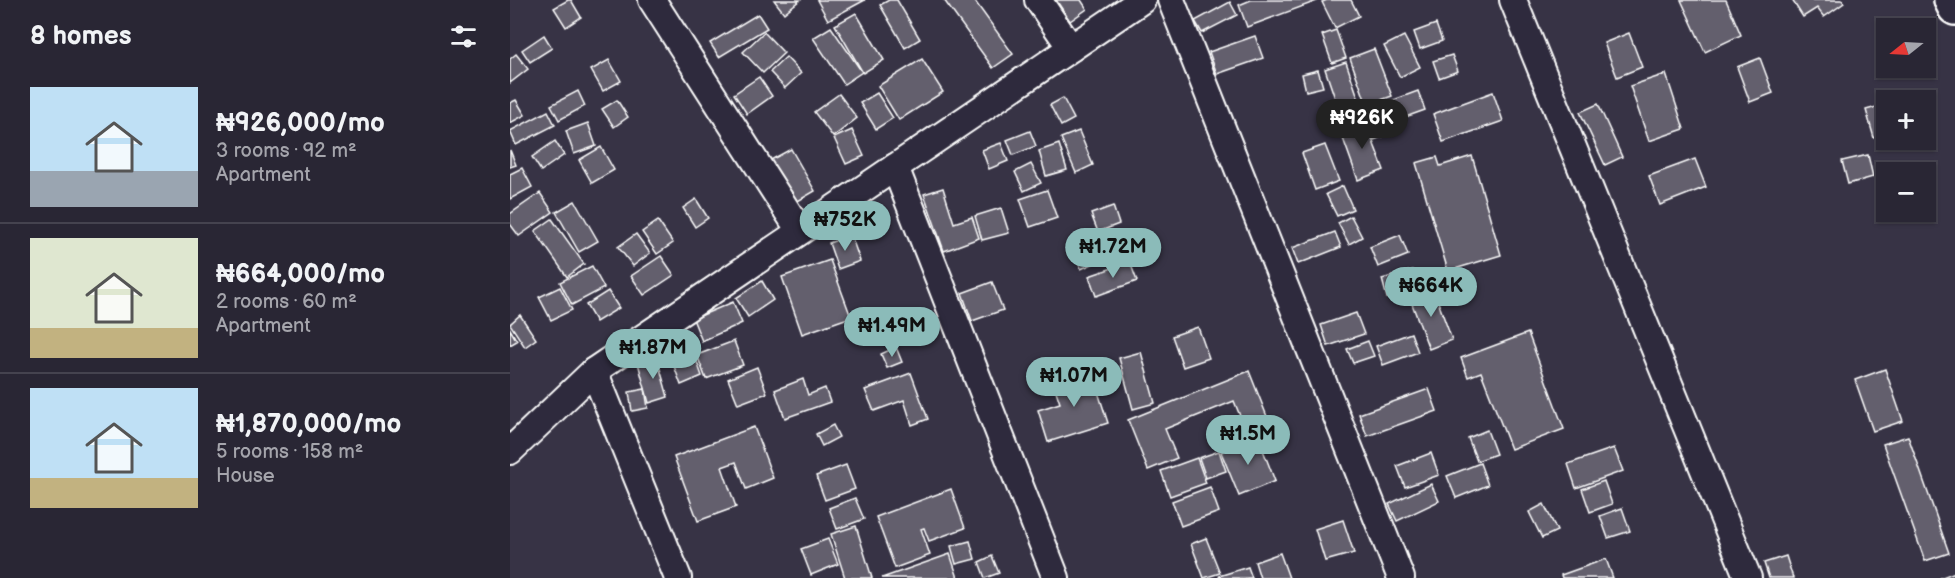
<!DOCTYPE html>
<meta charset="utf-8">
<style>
:root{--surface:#292634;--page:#353240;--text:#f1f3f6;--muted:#a5a5ac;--line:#45434f;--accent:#8bbbb9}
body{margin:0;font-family:"Balsamiq Sans",sans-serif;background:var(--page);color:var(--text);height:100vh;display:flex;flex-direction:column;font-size:22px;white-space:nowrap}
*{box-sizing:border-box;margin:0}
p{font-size:20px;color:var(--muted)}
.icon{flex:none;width:33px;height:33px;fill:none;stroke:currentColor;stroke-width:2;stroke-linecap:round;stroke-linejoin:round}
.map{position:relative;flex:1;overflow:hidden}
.sheet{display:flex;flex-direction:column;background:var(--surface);width:510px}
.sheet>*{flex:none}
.needle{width:39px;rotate:252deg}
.buttons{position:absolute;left:1366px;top:18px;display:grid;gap:12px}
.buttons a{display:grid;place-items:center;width:60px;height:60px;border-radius:0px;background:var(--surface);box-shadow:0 2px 4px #0004,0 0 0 2px var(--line);font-size:30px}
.price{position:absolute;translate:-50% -51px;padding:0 14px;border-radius:21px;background:var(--accent);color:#111;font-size:20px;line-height:39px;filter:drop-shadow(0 2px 3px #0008)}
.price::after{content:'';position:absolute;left:50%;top:36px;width:18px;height:14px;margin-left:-9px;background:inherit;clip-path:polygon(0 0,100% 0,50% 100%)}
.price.current{background:#222;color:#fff}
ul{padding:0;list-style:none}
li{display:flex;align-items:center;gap:18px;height:150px;padding:0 30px}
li+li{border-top:2px solid var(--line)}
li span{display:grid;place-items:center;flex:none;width:168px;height:120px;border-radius:0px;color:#555}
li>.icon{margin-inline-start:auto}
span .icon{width:72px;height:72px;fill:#fffc;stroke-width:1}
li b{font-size:26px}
h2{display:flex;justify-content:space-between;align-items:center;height:72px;padding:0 30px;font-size:26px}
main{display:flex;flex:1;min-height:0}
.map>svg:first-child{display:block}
</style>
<main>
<section class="sheet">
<h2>8 homes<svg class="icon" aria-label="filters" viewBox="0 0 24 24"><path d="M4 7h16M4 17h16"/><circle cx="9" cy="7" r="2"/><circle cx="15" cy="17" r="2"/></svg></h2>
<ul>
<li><span style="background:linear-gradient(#bfe0f5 70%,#9aa5b1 0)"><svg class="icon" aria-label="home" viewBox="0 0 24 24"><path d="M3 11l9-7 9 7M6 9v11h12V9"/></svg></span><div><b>₦926,000/mo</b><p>3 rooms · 92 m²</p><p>Apartment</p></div></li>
<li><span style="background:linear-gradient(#dfe7d0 75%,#c2b280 0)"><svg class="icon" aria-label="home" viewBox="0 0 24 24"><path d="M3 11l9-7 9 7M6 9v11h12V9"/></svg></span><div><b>₦664,000/mo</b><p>2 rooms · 60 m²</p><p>Apartment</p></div></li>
<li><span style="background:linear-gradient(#bfe0f5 75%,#c2b280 0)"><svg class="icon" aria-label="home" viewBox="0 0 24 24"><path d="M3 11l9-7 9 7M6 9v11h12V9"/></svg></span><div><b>₦1,870,000/mo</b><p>5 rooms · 158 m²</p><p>House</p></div></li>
</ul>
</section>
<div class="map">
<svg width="1445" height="578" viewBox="0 0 1445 578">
<rect width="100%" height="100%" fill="#373345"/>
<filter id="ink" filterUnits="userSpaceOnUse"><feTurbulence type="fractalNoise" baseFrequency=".0167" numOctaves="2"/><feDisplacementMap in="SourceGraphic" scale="12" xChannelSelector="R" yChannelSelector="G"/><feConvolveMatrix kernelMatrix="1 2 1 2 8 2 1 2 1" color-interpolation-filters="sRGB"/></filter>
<g filter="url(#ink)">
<g fill="#635f6d" stroke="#fff" stroke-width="1.5">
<polygon points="58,0 61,0 71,17 56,27 44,8"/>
<polygon points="264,0 290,0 274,13"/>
<polygon points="307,0 355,0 318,20"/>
<polygon points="379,0 387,0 410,39 395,48 370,5"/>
<polygon points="434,0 464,0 503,54 483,68"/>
<polygon points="546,0 571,0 577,9 560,21"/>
<polygon points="741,0 807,0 807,1 737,27 729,5"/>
<polygon points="817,0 841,0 849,16 825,28 812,2"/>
<polygon points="1171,0 1216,0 1231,35 1195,52"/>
<polygon points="1282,0 1332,0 1334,3 1314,17 1307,8 1293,17"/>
<polygon points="720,2 727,15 692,33 685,21"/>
<polygon points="346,13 374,60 353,73 325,25"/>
<polygon points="248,14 257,28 209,57 200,43"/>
<polygon points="926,24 932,41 910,49 904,32"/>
<polygon points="321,27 352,72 334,84 303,38"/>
<polygon points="826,30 836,58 822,63 812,35"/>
<polygon points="254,32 274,53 253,73 233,52"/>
<polygon points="1119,33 1132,67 1107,77 1094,43"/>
<polygon points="34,35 42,48 20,62 12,50"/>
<polygon points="745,36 753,58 707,74 699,52"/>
<polygon points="894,36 910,67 890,77 874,46"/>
<polygon points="864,49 882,96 857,105 840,58"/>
<polygon points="6,54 18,69 0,83 0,59"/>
<polygon points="942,55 948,71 929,78 923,61"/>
<polygon points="276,57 291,73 275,88 260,72"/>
<polygon points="1250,58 1263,93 1240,102 1227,67"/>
<polygon points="412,59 433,92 389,120 368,86"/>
<polygon points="99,60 111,81 93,91 81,70"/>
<polygon points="836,62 853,112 832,119 815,69"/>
<polygon points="808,70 813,87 796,91 792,74"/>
<polygon points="1156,74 1174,129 1139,141 1120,86"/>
<polygon points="249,77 262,96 237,114 224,94"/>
<polygon points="68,91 75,106 49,120 41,105"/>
<polygon points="908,91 915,110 887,120 890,130 864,140 854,111"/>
<polygon points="983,92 993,121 933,142 923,114"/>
<polygon points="367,93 383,118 366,129 350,103"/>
<polygon points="329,94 347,118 323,137 304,112"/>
<polygon points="553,98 564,119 551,126 540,105"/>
<polygon points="6,100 15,115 0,123 0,103"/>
<polygon points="107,100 118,117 104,127 92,109"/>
<polygon points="1088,104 1112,157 1095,165 1070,112"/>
<polygon points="1377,104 1377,133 1364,138 1356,110"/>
<polygon points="38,111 45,125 6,145 0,131"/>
<polygon points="855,121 874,170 848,180 830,130"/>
<polygon points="78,123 86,146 64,154 56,131"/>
<polygon points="342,130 354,156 336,164 324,138"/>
<polygon points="520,131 526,146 503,155 497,140"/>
<polygon points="569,131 583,165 566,173 551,138"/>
<polygon points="45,141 54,155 31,171 22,157"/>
<polygon points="491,143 498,161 479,169 472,150"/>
<polygon points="549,144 557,170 536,176 529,151"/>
<polygon points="815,145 829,181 805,190 792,153"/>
<polygon points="91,147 104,170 82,183 69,160"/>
<polygon points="281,149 305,191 281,205 257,162"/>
<polygon points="0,150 6,165 0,167"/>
<polygon points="1358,155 1363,177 1338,184 1332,161"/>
<polygon points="962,156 991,255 938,271 906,163 927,157 930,166"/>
<polygon points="1185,159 1196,187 1150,205 1139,176"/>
<polygon points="521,164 531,183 514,191 505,172"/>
<polygon points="12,168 22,187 0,199 0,174"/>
<polygon points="833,186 843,209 827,216 816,194"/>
<polygon points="433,188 444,223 462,217 469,238 434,251 414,194"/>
<polygon points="537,190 547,218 520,227 510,199"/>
<polygon points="30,193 43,212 9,236 0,224 0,214"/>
<polygon points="186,199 198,218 185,227 173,208"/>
<polygon points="65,201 88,241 69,252 46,212"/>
<polygon points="603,206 609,224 588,232 581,214"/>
<polygon points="491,208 499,233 472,240 465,216"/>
<polygon points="841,216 852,237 839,244 828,223"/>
<polygon points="42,219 74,264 57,277 25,231"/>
<polygon points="148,221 163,243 147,254 132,232"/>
<polygon points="825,232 831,247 788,264 782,248"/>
<polygon points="604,233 612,251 571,269 564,250"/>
<polygon points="126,234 140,253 123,266 108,247"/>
<polygon points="341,235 350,261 328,269 319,243"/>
<polygon points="890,235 898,255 868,267 860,247"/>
<polygon points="151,256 164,275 134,295 121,276"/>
<polygon points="320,260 341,317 292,334 272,277"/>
<polygon points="620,262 627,281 586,296 579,276"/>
<polygon points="82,266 94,288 62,305 50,282"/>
<polygon points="903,270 908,289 877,298 872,279"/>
<polygon points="252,281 263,300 238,317 226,298"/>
<polygon points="482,282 493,310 462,321 452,293"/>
<polygon points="50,287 62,310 41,320 29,297"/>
<polygon points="923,288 942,340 919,349 899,296"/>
<polygon points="98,291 109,308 86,322 76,305"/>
<polygon points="223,302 232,323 192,341 183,319"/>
<polygon points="846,313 854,334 818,346 811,325"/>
<polygon points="10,315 26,339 15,347 0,324"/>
<polygon points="688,327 699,358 673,367 662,336"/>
<polygon points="0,329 7,341 0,345"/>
<polygon points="176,331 192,376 171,385 154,339"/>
<polygon points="901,333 908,352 873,365 866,346"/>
<polygon points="1018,333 1054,429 1001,449 971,372 958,377 951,358"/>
<polygon points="224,341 233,365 196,379 187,355"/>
<polygon points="858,341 864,356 843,363 837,349"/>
<polygon points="386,347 392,362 377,368 371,354"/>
<polygon points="631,352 645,403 623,409 609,358"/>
<polygon points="147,358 158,397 139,403 128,363"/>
<polygon points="247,367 257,393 228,404 218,379"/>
<polygon points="1375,369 1393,421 1363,431 1345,380"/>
<polygon points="581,370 598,423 538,442 528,410 550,403 543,382"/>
<polygon points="739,371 760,424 737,433 724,401 655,429 667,458 638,470 618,420"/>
<polygon points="401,373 418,419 402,425 394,400 364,411 355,390"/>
<polygon points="293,379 298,395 315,388 320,402 275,418 265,390"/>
<polygon points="135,389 138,408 122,411 119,392"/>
<polygon points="919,389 927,411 857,436 849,414"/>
<polygon points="323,425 329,437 312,446 306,434"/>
<polygon points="244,427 263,478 236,489 226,462 212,467 226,507 188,521 164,457"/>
<polygon points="977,430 986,454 967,461 958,438"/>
<polygon points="1398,436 1439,553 1415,561 1373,444"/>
<polygon points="748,437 765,481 729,496 711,452"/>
<polygon points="1104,448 1113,471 1066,488 1058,464"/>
<polygon points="709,451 716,471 696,478 689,458"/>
<polygon points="921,453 929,475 895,487 887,466"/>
<polygon points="687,458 696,483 660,496 651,471"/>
<polygon points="970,463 978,485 946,498 937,476"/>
<polygon points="336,465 345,489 315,500 306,476"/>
<polygon points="1094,481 1102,504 1080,512 1072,489"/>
<polygon points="921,484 929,501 887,521 879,504"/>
<polygon points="700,487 709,512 671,526 662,501"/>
<polygon points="441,489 455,528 419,541 414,528 411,529 420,555 385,568 366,517"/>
<polygon points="345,498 354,519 327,529 319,508"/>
<polygon points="1034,504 1047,531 1032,538 1019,512"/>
<polygon points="1112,508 1120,531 1098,538 1090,516"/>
<polygon points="833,520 844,553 815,561 805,529"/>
<polygon points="346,526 362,578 335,578 321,534"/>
<polygon points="696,538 710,573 694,578 681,544"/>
<polygon points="318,539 328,564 301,575 291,549"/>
<polygon points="460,541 465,559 446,564 441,546"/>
<polygon points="770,553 779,578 750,578 745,562"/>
<polygon points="440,554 448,578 372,578"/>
<polygon points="482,556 489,573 475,578 469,562"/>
<polygon points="1276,556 1283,578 1259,578 1254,563"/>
<polygon points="1096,559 1103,578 1052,578 1051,575"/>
<polygon points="738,567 742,578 710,578 709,576"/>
<polygon points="1445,572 1445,578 1430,578"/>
</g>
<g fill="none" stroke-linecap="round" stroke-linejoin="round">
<g stroke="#fff" stroke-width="30">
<g id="minor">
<polyline points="142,0 290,231"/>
<polyline points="528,0 561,48"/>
<polyline points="661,0 891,578"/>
<polyline points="1003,0 1238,578"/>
<polyline points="385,167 546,578"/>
<polyline points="84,371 168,578"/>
<polyline points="0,451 84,371 632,0"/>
</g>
</g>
<g stroke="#fff" stroke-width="38">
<polyline id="highway" points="1441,0 1445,8"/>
</g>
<use href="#minor" stroke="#2f2a3d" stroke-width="26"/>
<use href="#highway" stroke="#2f2a3d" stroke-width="33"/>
</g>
</g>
</svg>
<div class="buttons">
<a><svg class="needle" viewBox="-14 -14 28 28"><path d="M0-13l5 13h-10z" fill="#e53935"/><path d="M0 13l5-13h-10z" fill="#a5a5ac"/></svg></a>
<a>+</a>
<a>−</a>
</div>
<b class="price current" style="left:852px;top:150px">₦926K</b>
<b class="price" style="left:335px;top:252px">₦752K</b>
<b class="price" style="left:603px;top:279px">₦1.72M</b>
<b class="price" style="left:921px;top:318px">₦664K</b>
<b class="price" style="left:382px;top:358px">₦1.49M</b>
<b class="price" style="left:143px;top:380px">₦1.87M</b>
<b class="price" style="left:564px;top:408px">₦1.07M</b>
<b class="price" style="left:738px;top:466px">₦1.5M</b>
</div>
</main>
